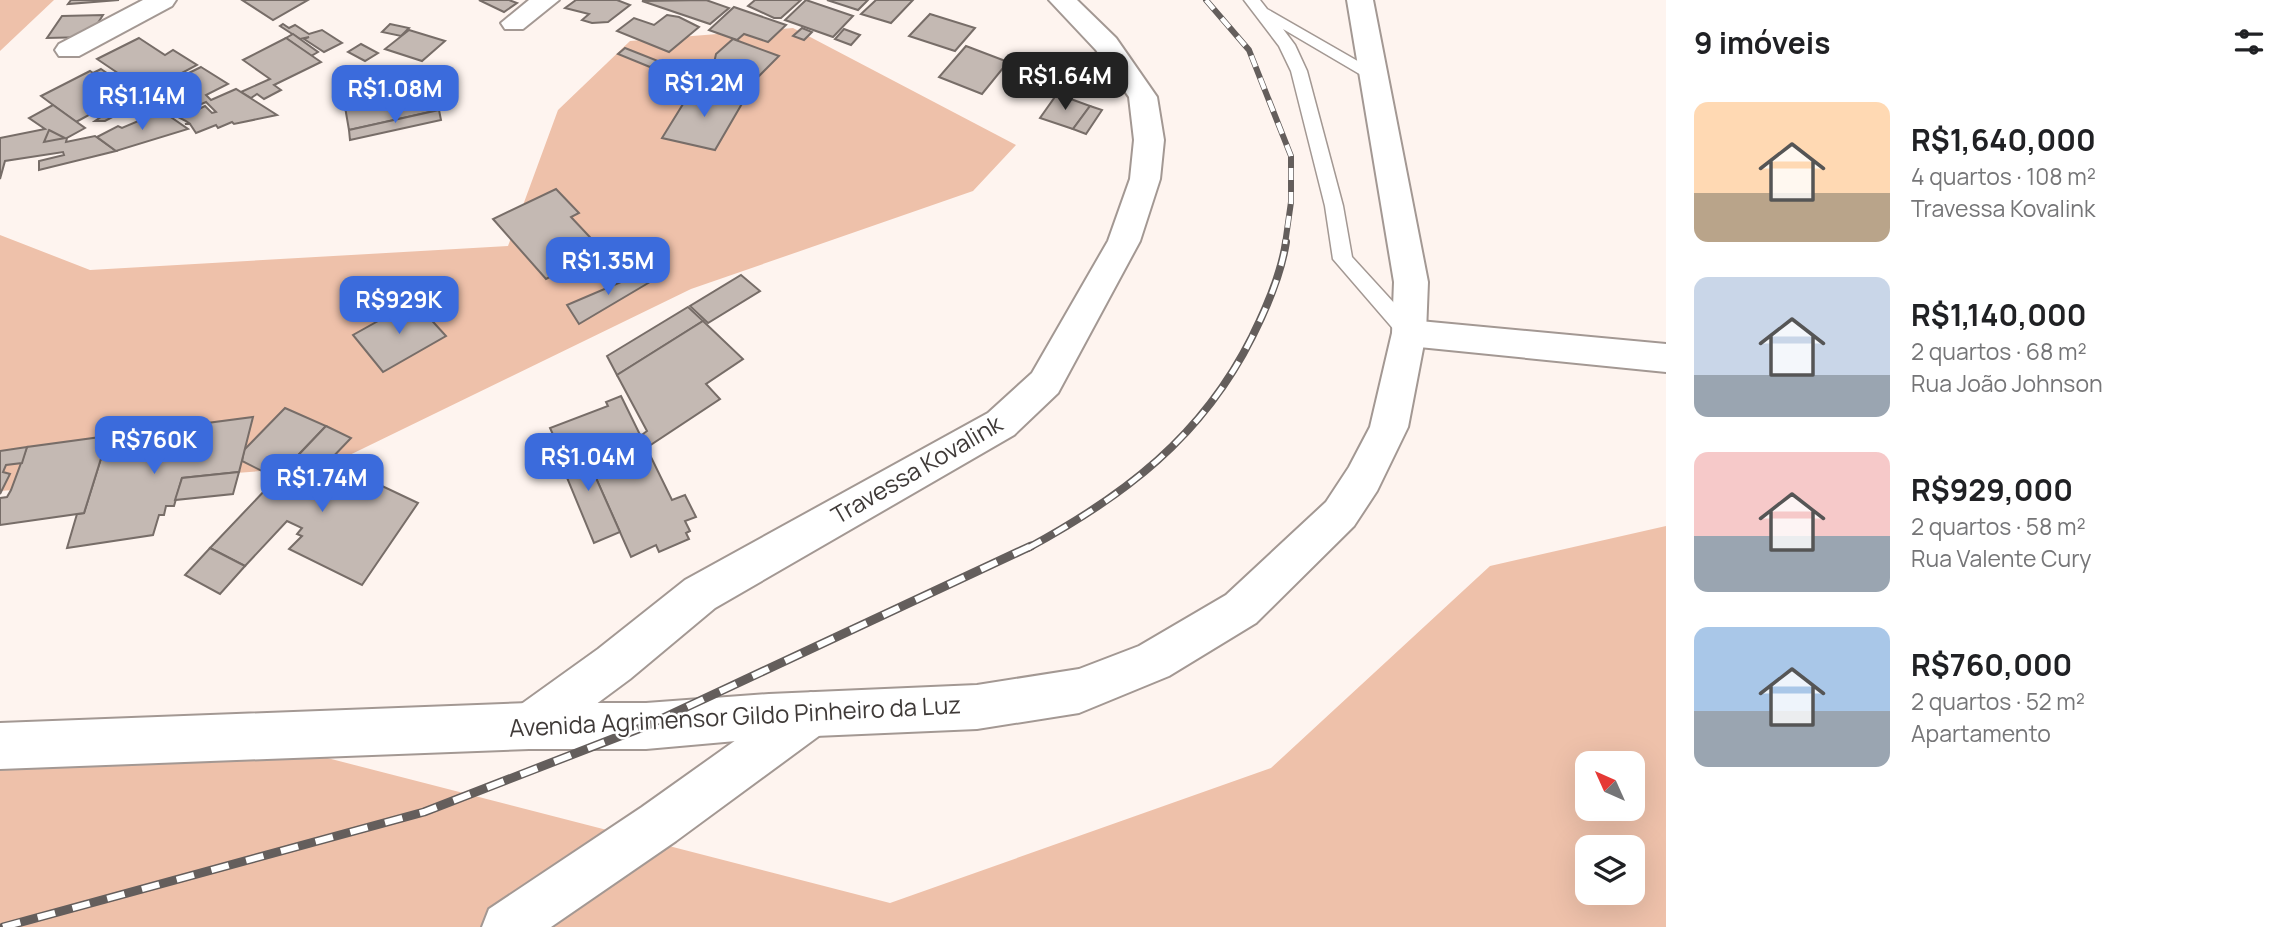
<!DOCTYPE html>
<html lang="pt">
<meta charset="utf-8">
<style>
:root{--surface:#fff;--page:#f6f6f6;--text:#202124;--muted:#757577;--accent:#3b6bdc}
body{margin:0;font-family:Manrope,sans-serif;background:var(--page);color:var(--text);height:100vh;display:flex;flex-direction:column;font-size:26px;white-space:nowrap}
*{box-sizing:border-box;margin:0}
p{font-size:23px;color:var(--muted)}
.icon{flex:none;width:38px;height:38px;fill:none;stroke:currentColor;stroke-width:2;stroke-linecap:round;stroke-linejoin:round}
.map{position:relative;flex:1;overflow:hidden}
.drawer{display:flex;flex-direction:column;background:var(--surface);width:630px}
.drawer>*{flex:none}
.needle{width:46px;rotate:315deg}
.buttons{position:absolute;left:1575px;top:751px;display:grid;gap:14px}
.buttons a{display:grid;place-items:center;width:70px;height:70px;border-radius:14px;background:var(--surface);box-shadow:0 7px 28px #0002;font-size:35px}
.price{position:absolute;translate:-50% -60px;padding:0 16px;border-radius:14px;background:var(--accent);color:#fff;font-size:23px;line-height:46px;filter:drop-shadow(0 2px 4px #0008)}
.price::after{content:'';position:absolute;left:50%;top:42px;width:21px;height:16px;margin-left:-10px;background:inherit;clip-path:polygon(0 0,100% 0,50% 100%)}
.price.active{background:#222;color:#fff}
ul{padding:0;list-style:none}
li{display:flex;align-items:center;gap:21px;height:175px;padding:0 28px}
li span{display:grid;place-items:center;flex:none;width:196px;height:140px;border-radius:14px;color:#555}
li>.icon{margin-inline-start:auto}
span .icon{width:84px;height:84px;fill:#fffc;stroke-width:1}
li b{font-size:30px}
h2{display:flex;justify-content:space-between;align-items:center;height:84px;padding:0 28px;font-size:30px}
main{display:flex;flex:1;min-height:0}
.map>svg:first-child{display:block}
</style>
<main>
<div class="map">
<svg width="1666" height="927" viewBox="0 0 1666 927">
<rect width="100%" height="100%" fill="#fef4ef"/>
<g fill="#eec1aa" fill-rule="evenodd">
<polygon points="0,0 54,0 0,51"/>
<polygon points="793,28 1016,145 973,191 691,289 327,466 0,491 0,235 90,270 508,246 558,110 630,41"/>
<path d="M1666,526V927H0V757L207,727L890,903L1271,768L1490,566ZM1587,763H1633V808H1587ZM1587,847H1633V892H1587Z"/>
</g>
<g fill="#c4b9b3" stroke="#776d68" stroke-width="2">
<polygon points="71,0 119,0 68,4"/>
<polygon points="242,0 308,0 273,20"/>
<polygon points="479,0 509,0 517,3 504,12"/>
<polygon points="576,0 617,0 630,5 608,22 592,23 582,20 589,14 565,8"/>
<polygon points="706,0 729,8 710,24 642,1"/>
<polygon points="755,0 801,0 781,18 774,18 748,6"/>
<polygon points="806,0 853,16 833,37 785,20"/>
<polygon points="827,0 868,0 858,10"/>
<polygon points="876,0 913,0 891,23 861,14"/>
<polygon points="734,7 786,25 768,42 744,34 737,40 709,30"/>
<polygon points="930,14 975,28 955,51 909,36"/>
<polygon points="103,15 89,37 47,38 62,16"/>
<polygon points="667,15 679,17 699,27 669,52 617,31 634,18 654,25"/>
<polygon points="283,24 289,28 295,25 309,34 322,30 342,43 324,52 304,39 309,37 300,39 280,26"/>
<polygon points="390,24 409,28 401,36 382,32"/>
<polygon points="802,28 812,32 804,40 793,36"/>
<polygon points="844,29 860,35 851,45 835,39"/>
<polygon points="409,30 445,41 422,61 385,49"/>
<polygon points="293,34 318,52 311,56 286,38"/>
<polygon points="139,38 165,55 173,50 197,65 146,92 97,59"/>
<polygon points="286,38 321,62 274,85 281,90 264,99 257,94 251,98 241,92 270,79 243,60"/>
<polygon points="733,39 779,56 747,88 720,78 728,70 714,63 716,54"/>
<polygon points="361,44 378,53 365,61 348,52"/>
<polygon points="966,46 1008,62 982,94 939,77"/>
<polygon points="625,48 658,61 650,67 618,54"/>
<polygon points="201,67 228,84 206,95 211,100 236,89 277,115 234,124 232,122 218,128 216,125 196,133 190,124 185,124 189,123 186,121 180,118 205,106 212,113 216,112 206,102 181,113 175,107 170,110 159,105 146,94"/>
<polygon points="101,69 133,91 76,122 41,96 90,71 93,73"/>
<polygon points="433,87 439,110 349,130 345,107"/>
<polygon points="693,88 739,98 742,93 747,95 715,150 662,138"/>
<polygon points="1057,94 1090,106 1073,129 1040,118"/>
<polygon points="53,105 85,128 67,138 66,142 95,136 116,151 39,170 39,161 64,155 63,152 5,161 0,179 0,138 45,129 29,118"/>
<polygon points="123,106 124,111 105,121 95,121 116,107"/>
<polygon points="1090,106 1102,110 1086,134 1073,129"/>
<polygon points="439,110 441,120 350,140 349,130"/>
<polygon points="162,111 188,129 116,151 97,137 118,126 122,128"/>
<polygon points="49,130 65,138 44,142"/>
<polygon points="556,189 579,213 571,217 602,250 546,279 493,219"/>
<polygon points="649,270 655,279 579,324 567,305"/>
<polygon points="741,275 760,291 708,323 690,306"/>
<polygon points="414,301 446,336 383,372 353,335"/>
<polygon points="688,307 703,321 617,375 607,356"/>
<polygon points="703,321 743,359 706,384 720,399 649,446 643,434 647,431 617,375"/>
<polygon points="621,396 672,500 685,495 696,517 685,521 690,531 686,533 689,539 659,552 656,545 631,557 580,442 560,450 550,428 608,406 606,402"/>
<polygon points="285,408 326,426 276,478 242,461 244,450"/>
<polygon points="253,417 239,472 182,478 174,506 166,506 164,515 159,515 153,535 67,548 77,514 84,513 108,436"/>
<polygon points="326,426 351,438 329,461 418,503 362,585 289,549 302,536 297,534 302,528 287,521 245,566 210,548"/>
<polygon points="108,436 84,513 0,525 0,498 7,497 11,490 27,447"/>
<polygon points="580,442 620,532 594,543 556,451"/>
<polygon points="27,447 22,463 6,465 3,472 10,474 0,494 0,451"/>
<polygon points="239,472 233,494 175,500 182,478"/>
<polygon points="210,548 245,566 220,594 185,575"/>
</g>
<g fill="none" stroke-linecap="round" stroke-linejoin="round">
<g stroke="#a39893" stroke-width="3">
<polygon id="service" points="1244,0 1260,0 1267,9 1382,75 1374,80 1368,79 1283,29 1295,45 1307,71 1343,206 1352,257 1416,327 1419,333 1416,339 1402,339 1333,259 1325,206 1291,71 1279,46"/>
</g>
<g stroke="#a39893" stroke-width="4">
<g id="minor">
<polygon points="143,0 176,0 172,6 79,56 59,56 55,50 59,44"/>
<polygon points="529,0 559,0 523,29 505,29 501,23"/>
<polygon points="1409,320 1666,344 1666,372 1409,346 1397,342 1392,333 1397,324"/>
<polygon points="811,692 827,698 834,714 827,730 676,841 551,927 482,927 489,909 642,807 795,698"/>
</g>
</g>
<g stroke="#a39893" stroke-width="4">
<polygon id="tertiary" points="1049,0 1077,0 1116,38 1157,97 1164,140 1160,179 1140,241 1058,393 1014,435 715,608 630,679 545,742 529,749 513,742 506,726 513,710 598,649 685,580 988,413 1032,373 1108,241 1130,179 1134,140 1129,97 1096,50"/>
</g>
<g stroke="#a39893" stroke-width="4">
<polygon id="primary" points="1347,0 1373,0 1428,282 1426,333 1408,427 1377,491 1354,526 1256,623 1169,676 1079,713 977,729 769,738 646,749 529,749 0,769 0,723 529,703 646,703 769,694 977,685 1079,669 1139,646 1226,595 1326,502 1349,467 1370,427 1392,333 1394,282"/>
</g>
<use href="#service" fill="#fff" fill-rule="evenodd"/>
<use href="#minor" fill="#fff" fill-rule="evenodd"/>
<use href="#tertiary" fill="#fff" fill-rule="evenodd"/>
<use href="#primary" fill="#fff" fill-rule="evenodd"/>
<g stroke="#645e5c" stroke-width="6">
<polyline id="rail-far2" points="1206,0 1249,50 1291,156 1291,202 1285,244"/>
</g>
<g stroke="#645e5c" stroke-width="8">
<path id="rail-far1" d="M1028,548C1124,496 1202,437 1252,337C1267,307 1281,275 1286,242"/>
</g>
<g stroke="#645e5c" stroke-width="9">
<polyline id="rail" points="3,927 424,812 646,726 1031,546"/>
</g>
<use href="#rail-far2" stroke="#fff" stroke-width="4.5" stroke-dasharray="12" stroke-linecap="butt"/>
<use href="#rail-far1" stroke="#fff" stroke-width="5" stroke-dasharray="15" stroke-linecap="butt"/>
<use href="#rail" stroke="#fff" stroke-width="6" stroke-dasharray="18" stroke-linecap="butt"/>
</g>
<g text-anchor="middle" stroke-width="5" stroke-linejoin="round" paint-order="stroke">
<g font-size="24" fill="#3f3a38" stroke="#fff">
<text transform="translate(917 470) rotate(-30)" y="8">Travessa Kovalink</text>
<text transform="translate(735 717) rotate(-3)" y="8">Avenida Agrimensor Gildo Pinheiro da Luz</text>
</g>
</g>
</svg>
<div class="buttons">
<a><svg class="needle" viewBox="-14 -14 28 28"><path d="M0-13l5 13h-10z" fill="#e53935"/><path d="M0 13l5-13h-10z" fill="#757577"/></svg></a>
<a><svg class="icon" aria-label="layers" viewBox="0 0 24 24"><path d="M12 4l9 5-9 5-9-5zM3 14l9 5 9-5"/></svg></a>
</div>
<b class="price active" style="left:1065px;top:112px">R$1.64M</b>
<b class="price" style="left:704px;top:119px">R$1.2M</b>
<b class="price" style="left:395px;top:125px">R$1.08M</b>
<b class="price" style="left:142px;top:132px">R$1.14M</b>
<b class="price" style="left:608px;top:297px">R$1.35M</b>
<b class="price" style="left:399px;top:336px">R$929K</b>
<b class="price" style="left:154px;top:476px">R$760K</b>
<b class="price" style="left:588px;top:493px">R$1.04M</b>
<b class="price" style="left:322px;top:514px">R$1.74M</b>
</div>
<section class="drawer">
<h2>9 imóveis<svg class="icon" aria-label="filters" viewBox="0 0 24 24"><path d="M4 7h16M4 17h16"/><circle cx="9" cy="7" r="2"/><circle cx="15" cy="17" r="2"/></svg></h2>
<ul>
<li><span style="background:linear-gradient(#ffd9b3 65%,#b9a48a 0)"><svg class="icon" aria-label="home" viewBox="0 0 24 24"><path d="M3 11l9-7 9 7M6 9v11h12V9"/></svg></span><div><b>R$1,640,000</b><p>4 quartos · 108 m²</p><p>Travessa Kovalink</p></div></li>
<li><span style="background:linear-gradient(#c9d6e8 70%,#9aa5b1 0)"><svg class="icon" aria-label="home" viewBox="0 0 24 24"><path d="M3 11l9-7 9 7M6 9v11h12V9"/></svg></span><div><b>R$1,140,000</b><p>2 quartos · 68 m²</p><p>Rua João Johnson</p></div></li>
<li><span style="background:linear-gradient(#f6c9c9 60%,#9aa5b1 0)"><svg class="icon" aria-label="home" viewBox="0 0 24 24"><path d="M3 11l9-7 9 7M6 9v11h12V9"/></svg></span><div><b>R$929,000</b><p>2 quartos · 58 m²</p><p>Rua Valente Cury</p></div></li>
<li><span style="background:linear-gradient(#a9c7e8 60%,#9aa5b1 0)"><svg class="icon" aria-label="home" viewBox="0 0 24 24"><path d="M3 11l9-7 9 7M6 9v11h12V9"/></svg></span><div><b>R$760,000</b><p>2 quartos · 52 m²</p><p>Apartamento</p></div></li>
</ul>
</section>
</main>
